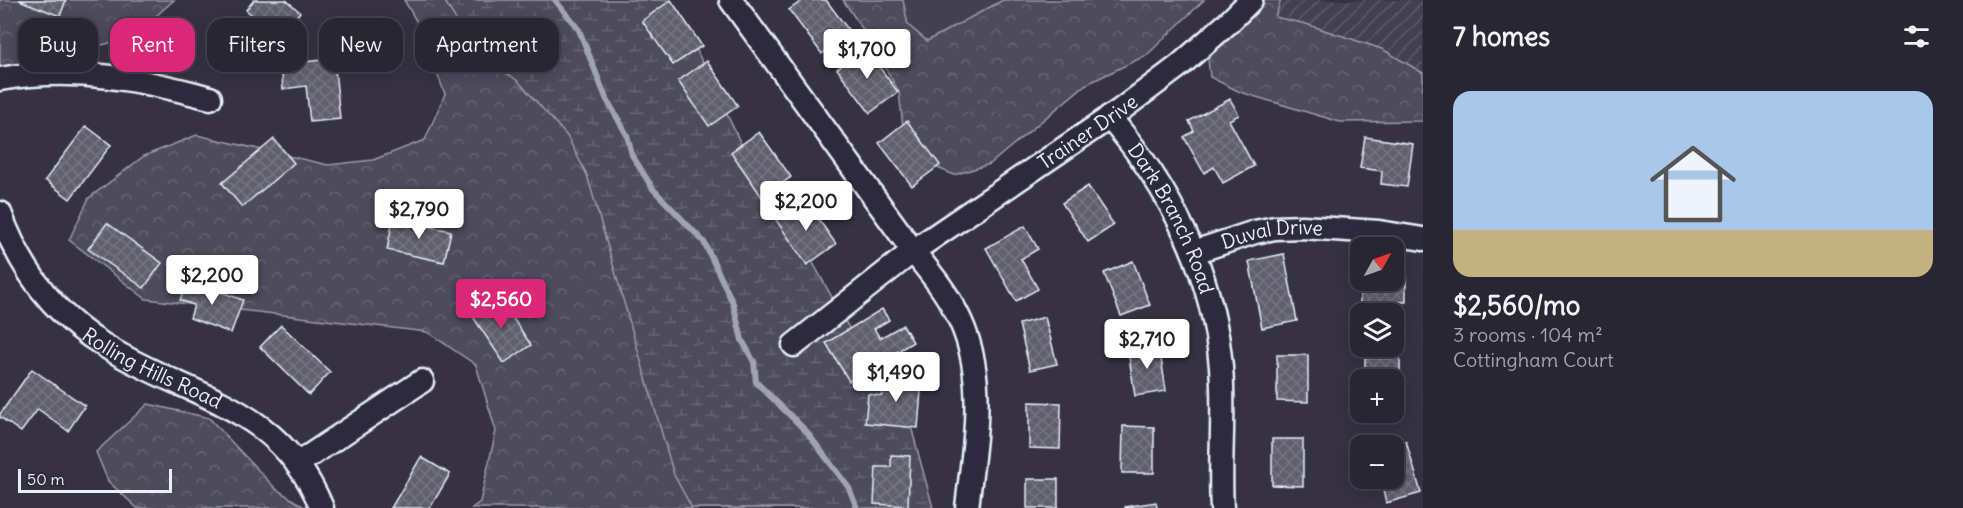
<!DOCTYPE html>
<meta charset="utf-8">
<style>
:root{--surface:#282633;--page:#302e3b;--text:#f1f3f6;--muted:#a5a5ac;--line:#44434e;--accent:#db2777}
body{margin:0;font-family:Delius,sans-serif;background:var(--page);color:var(--text);height:100vh;display:flex;flex-direction:column;font-size:22px;white-space:nowrap}
*{box-sizing:border-box;margin:0}
p{font-size:20px;color:var(--muted)}
.icon{flex:none;width:33px;height:33px;fill:none;stroke:currentColor;stroke-width:2;stroke-linecap:round;stroke-linejoin:round}
.map{position:relative;flex:1;overflow:hidden}
.details{display:flex;flex-direction:column;background:var(--surface);width:540px}
.details>*{flex:none}
.banner{position:absolute;left:18px;top:18px;width:570px;height:54px;display:flex;gap:12px}
.needle{width:39px;rotate:50deg}
.tools{position:absolute;left:1350px;top:237px;display:grid;gap:12px}
.tools a{display:grid;place-items:center;width:54px;height:54px;border-radius:12px;background:var(--surface);box-shadow:0 3px 15px #0003,0 0 0 2px var(--line);font-size:30px}
.scale{position:absolute;left:18px;bottom:15px;width:154px;box-sizing:border-box;padding-left:6px;border:3px solid #e8f1f8;border-top:0;font-size:16px;line-height:21px;white-space:nowrap;color:#e8f1f8;-webkit-text-stroke:4px #2f2a3d;paint-order:stroke}
.price{position:absolute;translate:-50% -51px;padding:0 14px;border-radius:6px;background:#fff;color:#222;font-size:20px;line-height:39px;filter:drop-shadow(0 2px 3px #0008)}
.price::after{content:'';position:absolute;left:50%;top:36px;width:18px;height:14px;margin-left:-9px;background:inherit;clip-path:polygon(0 0,100% 0,50% 100%)}
.price.selected{background:var(--accent);color:#fff}
ul{padding:0;list-style:none}
li{display:grid;align-content:center;gap:12px;height:318px;padding:0 30px}
li span{display:grid;place-items:center;height:186px;border-radius:18px;color:#555}
li>.icon{margin-inline-start:auto}
span .icon{width:108px;height:108px;fill:#fffc;stroke-width:1}
li b{font-size:26px}
h2{display:flex;justify-content:space-between;align-items:center;height:72px;padding:0 30px;font-size:26px}
.pill{padding:0 21px;border-radius:18px;background:var(--surface);box-shadow:0 3px 15px #0003,0 0 0 2px var(--line);font-size:21px;line-height:54px}
.pill.selected{background:var(--accent);color:#fff}
main{display:flex;flex:1;min-height:0}
.map>svg:first-child{display:block}
</style>
<main>
<div class="map">
<svg width="1423" height="508" viewBox="0 0 1423 508">
<defs>
<pattern id="industrial-furrows" width="10" height="10" patternUnits="userSpaceOnUse" patternTransform="scale(1.5)"><rect width="10" height="10" fill="#433f51"/><path d="M-1 1l2-2M0 10L10 0M9 11l2-2" fill="none" stroke="#5e5b6b"/></pattern>
<pattern id="forest-crowns" width="20" height="18" patternUnits="userSpaceOnUse" patternTransform="scale(1.5)"><rect width="20" height="18" fill="#4d4b5c"/><path d="M2 6a3 3 0 1 1 6 0M12 15a3 3 0 1 1 6 0" fill="none" stroke="#676574"/></pattern>
<pattern id="wetland-marsh" width="20" height="14" patternUnits="userSpaceOnUse" patternTransform="scale(1.5)"><rect width="20" height="14" fill="#4d4b5c"/><path d="M1 5h8M5 5V1M11 12h8M15 12V8" fill="none" stroke="#676574"/></pattern>
<pattern id="building-cross-hatch" width="8" height="8" patternUnits="userSpaceOnUse" patternTransform="scale(1.5)"><rect width="8" height="8" fill="#605e6e"/><path d="M0 0l8 8M0 8l8-8" fill="none" stroke="#777683"/></pattern>
</defs>
<rect width="100%" height="100%" fill="#363244"/>
<filter id="ink" filterUnits="userSpaceOnUse"><feTurbulence type="fractalNoise" baseFrequency=".0167" numOctaves="2"/><feDisplacementMap in="SourceGraphic" scale="12" xChannelSelector="R" yChannelSelector="G"/><feConvolveMatrix kernelMatrix="1 2 1 2 8 2 1 2 1" color-interpolation-filters="sRGB"/></filter>
<g filter="url(#ink)">
<polygon fill="#433f51" points="890,0 1037,0 926,42 908,25"/>
<polygon fill="url(#industrial-furrows)" points="1277,0 1423,0 1423,108 1208,59"/>
<g fill="url(#forest-crowns)" stroke="#9a9eaa" stroke-width="1.5">
<polygon points="0,0 174,0 131,38 0,69"/>
<polygon points="404,0 582,0 852,508 472,508 480,502 496,431 476,365 427,332 146,299 69,240 89,198 144,156 197,135 328,165 373,160 425,140 445,94 418,24"/>
<polygon points="843,0 903,0 908,25 927,41 1003,0 1204,0 1147,55 1085,85 990,164 954,175 928,164 903,127 899,92 868,37"/>
<polygon points="1263,0 1281,0 1275,17 1306,24 1382,49 1423,73 1423,121 1340,122 1240,92 1210,77 1208,59 1247,15"/>
<polygon points="148,404 209,418 276,489 306,508 137,508 108,481 96,452"/>
</g>
<polygon fill="url(#wetland-marsh)" stroke="#9a9eaa" stroke-width="1.5" points="444,0 669,0 689,34 742,146 775,194 870,366 912,430 933,508 692,508 674,475 587,175 567,136 518,81 475,51"/>
<g fill="none" stroke-linecap="round" stroke-linejoin="round">
<polyline stroke="#a0a4af" stroke-width="6" points="555,0 579,30 606,98 627,135 632,155 653,189 704,242 733,303 742,340 754,362 756,382 806,431 849,488 857,508"/>
</g>
<g fill="url(#building-cross-hatch)" stroke="#e8f1f8" stroke-width="1.5">
<polygon points="19,0 66,0 60,16"/>
<polygon points="254,0 286,0 300,12 279,38 246,10"/>
<polygon points="671,0 702,46 673,65 642,21"/>
<polygon points="803,0 826,0 850,32 822,54 789,10"/>
<polygon points="865,48 898,92 870,113 837,69"/>
<polygon points="334,59 340,119 310,122 306,86 283,89 281,64"/>
<polygon points="707,61 738,106 709,126 678,81"/>
<polygon points="1230,99 1239,115 1229,120 1254,166 1223,183 1214,167 1204,173 1184,137 1194,131 1189,121"/>
<polygon points="907,121 940,165 912,186 879,143"/>
<polygon points="86,126 111,145 70,199 45,180"/>
<polygon points="759,132 791,177 762,197 731,152"/>
<polygon points="1365,137 1413,144 1407,187 1381,184 1382,171 1360,168"/>
<polygon points="274,139 294,163 242,207 222,183"/>
<polygon points="1088,186 1114,225 1088,242 1062,203"/>
<polygon points="805,200 836,244 807,265 776,220"/>
<polygon points="393,219 451,231 444,262 387,250"/>
<polygon points="107,223 162,263 144,288 88,249"/>
<polygon points="1025,226 1038,249 1021,259 1038,289 1016,301 986,248"/>
<polygon points="1284,254 1297,321 1262,328 1249,261"/>
<polygon points="1133,261 1150,305 1121,316 1104,273"/>
<polygon points="1360,278 1360,280 1394,280 1394,278 1406,278 1406,302 1395,302 1395,334 1394,314 1360,314 1360,334"/>
<polygon points="188,280 243,300 231,333 190,318 194,305 180,300"/>
<polygon points="498,296 531,345 504,363 471,314"/>
<polygon points="882,309 889,320 874,329 880,338 903,325 913,342 849,381 826,343"/>
<polygon points="1045,317 1057,364 1030,370 1019,324"/>
<polygon points="281,325 330,372 309,395 260,347"/>
<polygon points="1159,345 1166,391 1135,396 1128,350"/>
<polygon points="1277,355 1308,355 1308,402 1277,401"/>
<polygon points="1365,358 1400,358 1401,412 1366,413 1394,412 1394,380 1365,380"/>
<polygon points="32,369 85,406 68,431 38,409 21,432 0,417 0,414"/>
<polygon points="884,375 922,379 918,428 865,423 868,394 882,396"/>
<polygon points="1029,402 1061,403 1060,449 1029,448"/>
<polygon points="1123,426 1154,427 1154,473 1122,473"/>
<polygon points="1272,439 1303,439 1303,486 1272,485"/>
<polygon points="1406,441 1421,493 1386,503 1380,478 1394,478 1394,446 1388,446"/>
<polygon points="891,455 910,456 908,506 874,504 876,467 891,467"/>
<polygon points="421,457 450,474 430,508 391,508"/>
<rect x="1027" y="479" width="31" height="29"/>
<polygon points="1156,502 1157,508 1125,508 1125,507"/>
</g>
<g fill="none" stroke-linecap="round" stroke-linejoin="round">
<g stroke="#e8f1f8" stroke-width="27">
<g id="minor">
<path d="M731,0L913,251C929,271 945,290 956,312C989,373 974,443 967,508"/>
<path d="M0,79C74,66 140,79 210,98"/>
<path id="s1" d="M1109,117C1170,187 1213,273 1221,367C1225,414 1219,461 1222,508"/>
<path id="s2" d="M0,213C20,268 54,315 105,346C190,399 278,402 322,508"/>
<path id="s3" d="M1194,252L1255,232L1275,228L1302,227L1379,232L1423,239"/>
<path id="s4" d="M794,345L913,251L1119,111L1179,66L1228,23L1251,0"/>
<polyline points="297,464 422,381"/>
</g>
</g>
<use href="#minor" stroke="#2f2a3d" stroke-width="22"/>
</g>
</g>
<g text-anchor="middle" stroke-width="5" stroke-linejoin="round" paint-order="stroke">
<g font-size="20" fill="#e8f1f8" stroke="#2f2a3d">
<text dy="7" stroke="none"><textPath href="#s4" startOffset="363">Trainer Drive</textPath></text>
<text dy="7" stroke="none"><textPath href="#s1" startOffset="120">Dark Branch Road</textPath></text>
<text dy="7" stroke="none"><textPath href="#s3" startOffset="81">Duval Drive</textPath></text>
<text dy="7" stroke="none"><textPath href="#s2" startOffset="225">Rolling Hills Road</textPath></text>
</g>
</g>
</svg>
<div class="tools">
<a><svg class="needle" viewBox="-14 -14 28 28"><path d="M0-13l5 13h-10z" fill="#e53935"/><path d="M0 13l5-13h-10z" fill="#a5a5ac"/></svg></a>
<a><svg class="icon" aria-label="layers" viewBox="0 0 24 24"><path d="M12 4l9 5-9 5-9-5zM3 14l9 5 9-5"/></svg></a>
<a>+</a>
<a>−</a>
</div>
<div class="scale">50 m</div>
<b class="price" style="left:867px;top:80px">$1,700</b>
<b class="price" style="left:806px;top:232px">$2,200</b>
<b class="price" style="left:419px;top:240px">$2,790</b>
<b class="price" style="left:212px;top:306px">$2,200</b>
<b class="price selected" style="left:501px;top:330px">$2,560</b>
<b class="price" style="left:1147px;top:370px">$2,710</b>
<b class="price" style="left:896px;top:403px">$1,490</b>
<div class="banner">
<a class="pill">Buy</a>
<a class="pill selected">Rent</a>
<a class="pill">Filters</a>
<a class="pill">New</a>
<a class="pill">Apartment</a>
</div>
</div>
<section class="details">
<h2>7 homes<svg class="icon" aria-label="filters" viewBox="0 0 24 24"><path d="M4 7h16M4 17h16"/><circle cx="9" cy="7" r="2"/><circle cx="15" cy="17" r="2"/></svg></h2>
<ul>
<li><span style="background:linear-gradient(#a9c7e8 75%,#c2b280 0)"><svg class="icon" aria-label="home" viewBox="0 0 24 24"><path d="M3 11l9-7 9 7M6 9v11h12V9"/></svg></span><div><b>$2,560/mo</b><p>3 rooms · 104 m²</p><p>Cottingham Court</p></div></li>
</ul>
</section>
</main>
